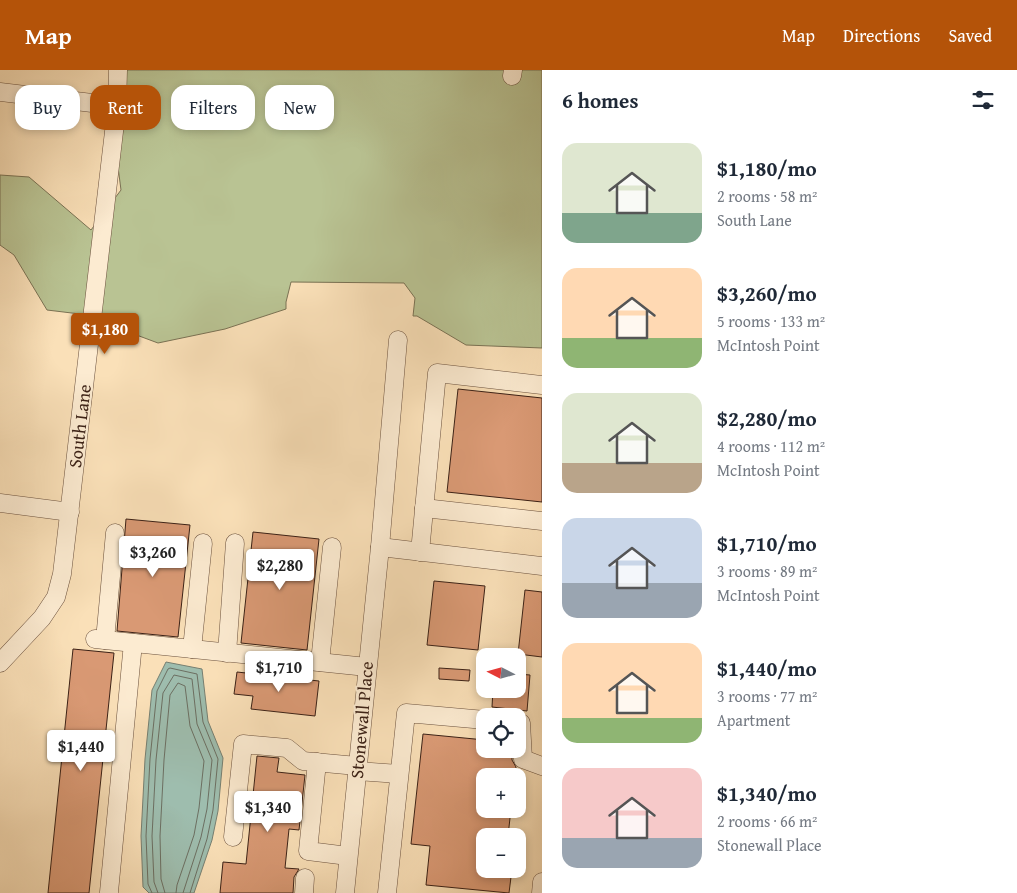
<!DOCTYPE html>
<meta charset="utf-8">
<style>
:root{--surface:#fff;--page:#f6f6f7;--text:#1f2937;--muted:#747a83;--accent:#b45309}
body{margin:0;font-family:"Gentium Book Plus",serif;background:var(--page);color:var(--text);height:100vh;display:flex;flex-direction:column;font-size:19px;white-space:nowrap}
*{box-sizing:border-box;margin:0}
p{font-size:16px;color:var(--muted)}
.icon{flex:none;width:28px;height:28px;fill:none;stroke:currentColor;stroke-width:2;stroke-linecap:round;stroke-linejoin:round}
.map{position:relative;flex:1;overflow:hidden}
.side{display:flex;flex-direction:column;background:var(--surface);width:475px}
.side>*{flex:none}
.top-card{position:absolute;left:15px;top:15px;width:451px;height:45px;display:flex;gap:10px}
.needle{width:32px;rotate:276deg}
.fabs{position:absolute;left:476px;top:578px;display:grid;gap:10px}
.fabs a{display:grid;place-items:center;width:50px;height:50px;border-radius:10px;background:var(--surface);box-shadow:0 2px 8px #0003;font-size:25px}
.price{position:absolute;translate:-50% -42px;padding:0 11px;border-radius:5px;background:#fff;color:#222;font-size:16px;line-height:32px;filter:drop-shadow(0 1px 2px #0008)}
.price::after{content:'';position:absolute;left:50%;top:30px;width:15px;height:11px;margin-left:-8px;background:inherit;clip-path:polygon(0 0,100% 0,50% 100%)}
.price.on{background:var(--accent);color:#fff}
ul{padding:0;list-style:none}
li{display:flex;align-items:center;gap:15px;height:125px;padding:0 20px}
li span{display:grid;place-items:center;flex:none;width:140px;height:100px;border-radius:15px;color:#555}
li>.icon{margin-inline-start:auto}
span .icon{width:60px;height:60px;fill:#fffc;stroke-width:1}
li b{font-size:21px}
h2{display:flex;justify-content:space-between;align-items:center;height:60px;padding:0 20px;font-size:21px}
.tag{padding:0 18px;border-radius:15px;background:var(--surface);box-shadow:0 2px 8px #0003;font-size:18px;line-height:45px}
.tag.on{background:var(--accent);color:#fff}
header{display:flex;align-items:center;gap:30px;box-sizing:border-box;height:70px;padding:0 25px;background:var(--accent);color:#fff}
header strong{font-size:24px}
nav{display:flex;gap:28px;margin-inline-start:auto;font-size:18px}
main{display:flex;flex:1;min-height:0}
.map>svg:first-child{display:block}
</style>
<header>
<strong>Map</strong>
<nav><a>Map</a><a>Directions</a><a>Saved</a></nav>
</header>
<main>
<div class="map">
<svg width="542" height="823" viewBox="0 0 542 823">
<rect width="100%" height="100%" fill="#fae0b8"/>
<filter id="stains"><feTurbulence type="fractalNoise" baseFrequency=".004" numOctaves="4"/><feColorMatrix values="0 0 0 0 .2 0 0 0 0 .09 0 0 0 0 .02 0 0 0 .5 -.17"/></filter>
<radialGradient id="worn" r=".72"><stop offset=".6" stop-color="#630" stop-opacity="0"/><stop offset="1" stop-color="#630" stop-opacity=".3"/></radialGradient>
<polygon fill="#b9c393" stroke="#7a7254" points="113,0 542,0 542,278 466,275 417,246 413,246 415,228 404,213 291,212 286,232 286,239 225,259 158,273 80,244 47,240 14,185 0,175 0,105 29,107 91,160 121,120 111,43"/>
<polygon fill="#9ebdae" stroke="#767f71" points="166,592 202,599 208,651 223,688 218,741 212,770 194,823 149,823 143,817 141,766 145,689 152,620"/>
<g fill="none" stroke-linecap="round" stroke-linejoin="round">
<g stroke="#6c6f62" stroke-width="1">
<polyline points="152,823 148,814 146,766 150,689 157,621 168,599 170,598 197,604 203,652 218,689 213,740 207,769 190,823"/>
<polyline points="158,823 154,812 152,766 156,690 163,623 174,605 192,609 197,654 212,690 207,739 201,767 183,823"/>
<polyline points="165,823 161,809 160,766 164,690 170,625 178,613 185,616 190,656 204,691 199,738 194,765 177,815 176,823"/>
</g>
</g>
<g fill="#d99974" stroke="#3b2116">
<polygon points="458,319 542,328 542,432 447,422"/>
<polygon points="126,449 190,455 178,567 117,561"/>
<polygon points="253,462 319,469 307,580 241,573"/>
<polygon points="434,511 485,516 478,580 427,575"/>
<polygon points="525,520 542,522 542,587 518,584"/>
<polygon points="73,579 114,583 89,823 48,823"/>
<polygon points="439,598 470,600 469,611 439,609"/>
<polygon points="237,602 319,611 315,646 251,639 253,626 234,624"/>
<polygon points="518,604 530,605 527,641 492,637 493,619 518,619"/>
<polygon points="423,664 485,670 485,679 512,679 512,690 516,697 515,706 485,706 485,739 511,739 508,766 485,766 485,799 512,799 509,823 426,815 430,776 411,774"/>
<polygon points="257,686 279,688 277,702 305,705 299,760 289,759 285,798 299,799 294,807 293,823 220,823 223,792 246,794"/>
</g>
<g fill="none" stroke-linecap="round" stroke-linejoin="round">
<g stroke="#6b513e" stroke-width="19">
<g id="minor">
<polyline points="512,6 513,0"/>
<polyline points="0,22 117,36"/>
<polyline points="0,433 70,442"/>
<polyline points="424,438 542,451"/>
<polyline points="380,477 542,496"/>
<polyline points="420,482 437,303 542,315"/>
<polyline points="95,569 367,597"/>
<polyline points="105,570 115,463"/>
<polyline points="192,579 203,473"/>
<polyline points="227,583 235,473"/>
<polyline points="320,592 332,477"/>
<polyline points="0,593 42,548 56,527 62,504 117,36 118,0"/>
<polyline points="518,653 521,653 523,689 542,696"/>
<polyline points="317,692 308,781 348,786"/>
<polyline points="357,701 399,704"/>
<polyline points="233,767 243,674 287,678 303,691 357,696"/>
<polyline points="109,822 133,573"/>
<polyline points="304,823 305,808"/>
<polyline points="345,823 380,477 398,270"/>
<polyline points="387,823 406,643 485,650"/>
<polyline points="541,823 542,812"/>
</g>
</g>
<use href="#minor" stroke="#fcebd1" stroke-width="18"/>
</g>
<g text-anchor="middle" stroke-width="4" stroke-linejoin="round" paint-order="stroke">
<g font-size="18" fill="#3b2116" stroke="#fcebd1">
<text transform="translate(80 356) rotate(-83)" y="6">South Lane</text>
<text transform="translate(362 650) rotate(-85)" y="6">Stonewall Place</text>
</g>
</g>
<rect width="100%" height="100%" filter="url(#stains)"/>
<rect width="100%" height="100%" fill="url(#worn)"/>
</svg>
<div class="fabs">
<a><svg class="needle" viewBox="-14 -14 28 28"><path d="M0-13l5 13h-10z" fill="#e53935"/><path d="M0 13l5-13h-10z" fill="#747a83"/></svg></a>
<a><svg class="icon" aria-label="locate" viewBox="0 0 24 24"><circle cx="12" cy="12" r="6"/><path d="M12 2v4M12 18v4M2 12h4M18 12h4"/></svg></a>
<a>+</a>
<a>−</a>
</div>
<b class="price on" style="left:105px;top:285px">$1,180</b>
<b class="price" style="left:153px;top:508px">$3,260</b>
<b class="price" style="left:280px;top:521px">$2,280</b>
<b class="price" style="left:279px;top:623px">$1,710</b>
<b class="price" style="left:81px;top:702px">$1,440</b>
<b class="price" style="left:268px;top:763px">$1,340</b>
<div class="top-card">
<a class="tag">Buy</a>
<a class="tag on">Rent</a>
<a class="tag">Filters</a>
<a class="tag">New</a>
</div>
</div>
<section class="side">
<h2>6 homes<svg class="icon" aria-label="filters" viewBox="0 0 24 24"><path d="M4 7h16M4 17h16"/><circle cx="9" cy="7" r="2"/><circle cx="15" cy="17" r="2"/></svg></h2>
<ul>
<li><span style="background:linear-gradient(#dfe7d0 70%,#7fa58c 0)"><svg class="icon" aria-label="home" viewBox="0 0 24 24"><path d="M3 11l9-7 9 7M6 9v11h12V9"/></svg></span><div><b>$1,180/mo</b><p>2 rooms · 58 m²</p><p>South Lane</p></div></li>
<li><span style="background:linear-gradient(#ffd9b3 70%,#8fb573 0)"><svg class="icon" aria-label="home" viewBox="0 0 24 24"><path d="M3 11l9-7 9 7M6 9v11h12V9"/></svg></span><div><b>$3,260/mo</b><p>5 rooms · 133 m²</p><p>McIntosh Point</p></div></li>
<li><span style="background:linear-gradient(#dfe7d0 70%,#b9a48a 0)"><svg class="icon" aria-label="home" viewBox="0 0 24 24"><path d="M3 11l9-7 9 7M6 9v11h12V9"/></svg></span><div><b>$2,280/mo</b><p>4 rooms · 112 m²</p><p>McIntosh Point</p></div></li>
<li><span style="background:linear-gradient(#c9d6e8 65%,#9aa5b1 0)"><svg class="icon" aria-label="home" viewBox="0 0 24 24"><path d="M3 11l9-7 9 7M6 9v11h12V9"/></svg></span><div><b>$1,710/mo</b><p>3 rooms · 89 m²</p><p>McIntosh Point</p></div></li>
<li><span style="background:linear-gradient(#ffd9b3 75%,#8fb573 0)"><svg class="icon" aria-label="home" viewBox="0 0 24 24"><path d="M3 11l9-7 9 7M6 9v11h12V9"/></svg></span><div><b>$1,440/mo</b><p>3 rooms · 77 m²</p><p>Apartment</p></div></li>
<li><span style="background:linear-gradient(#f6c9c9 70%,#9aa5b1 0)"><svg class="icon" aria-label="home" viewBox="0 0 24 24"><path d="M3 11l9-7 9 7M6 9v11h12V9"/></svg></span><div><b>$1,340/mo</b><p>2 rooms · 66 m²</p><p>Stonewall Place</p></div></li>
</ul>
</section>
</main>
